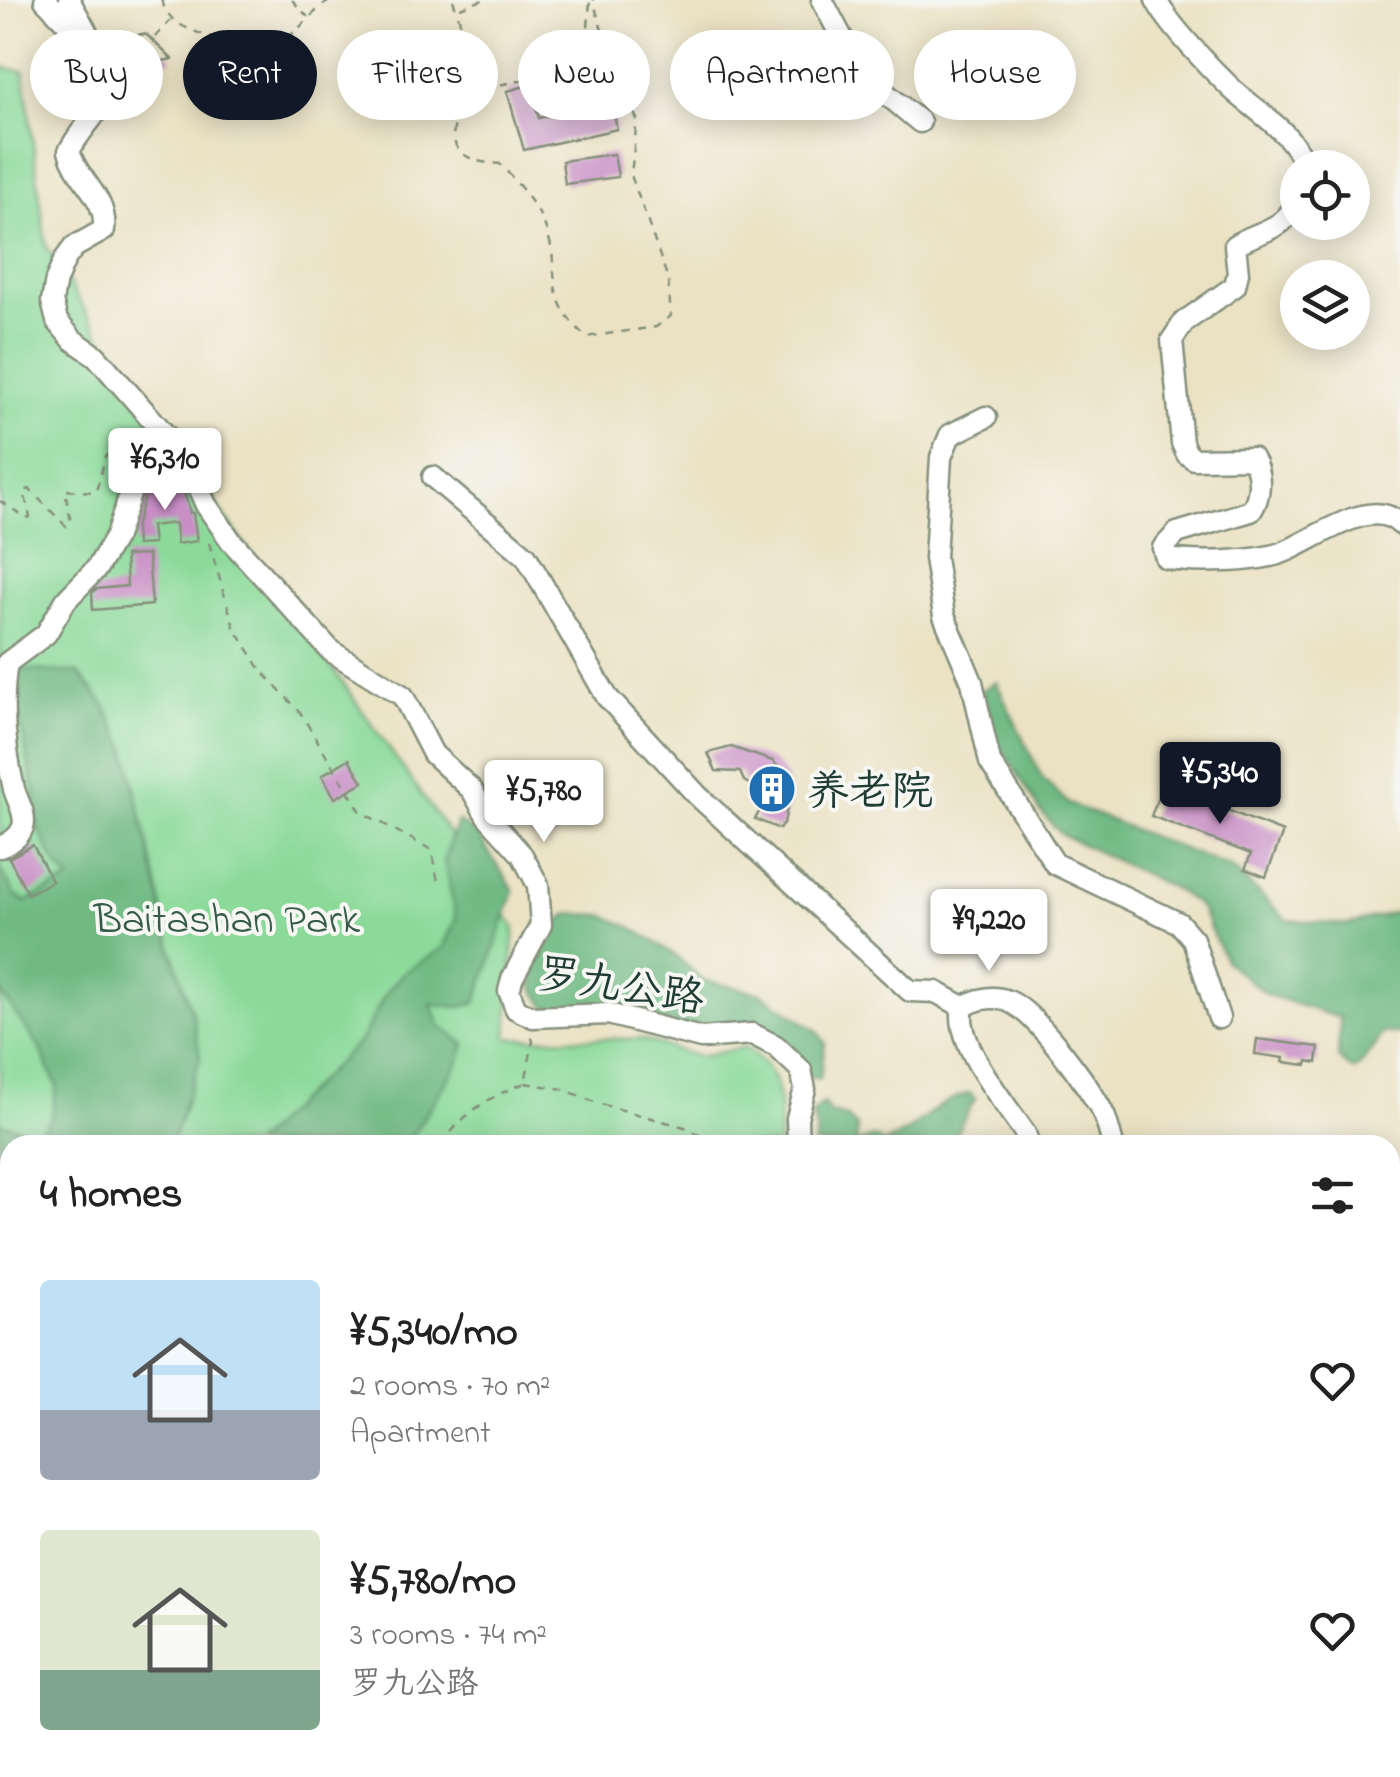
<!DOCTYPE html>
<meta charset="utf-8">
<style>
:root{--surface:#fff;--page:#f2f2f2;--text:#222;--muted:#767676;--accent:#111827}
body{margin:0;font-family:"Indie Flower","LXGW WenKai TC",sans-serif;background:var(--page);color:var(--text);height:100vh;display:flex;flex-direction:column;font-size:38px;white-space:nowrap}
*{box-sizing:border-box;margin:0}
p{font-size:32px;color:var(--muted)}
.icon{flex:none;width:55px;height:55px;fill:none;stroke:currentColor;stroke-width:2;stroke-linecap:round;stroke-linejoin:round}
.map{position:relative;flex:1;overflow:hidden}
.panel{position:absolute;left:0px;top:1135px;width:1400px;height:642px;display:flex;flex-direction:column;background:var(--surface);border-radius:30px 30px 0 0;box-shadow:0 5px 25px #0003}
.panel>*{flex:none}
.hud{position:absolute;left:30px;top:30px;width:1340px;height:90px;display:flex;gap:20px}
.fabs{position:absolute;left:1280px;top:150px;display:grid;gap:20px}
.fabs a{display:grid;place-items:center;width:90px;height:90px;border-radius:50%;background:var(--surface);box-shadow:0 5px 25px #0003;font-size:50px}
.price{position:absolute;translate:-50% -85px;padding:0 22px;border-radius:10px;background:#fff;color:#222;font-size:32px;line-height:65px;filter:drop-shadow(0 2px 5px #0008)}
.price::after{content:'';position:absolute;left:50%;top:60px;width:30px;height:22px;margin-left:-15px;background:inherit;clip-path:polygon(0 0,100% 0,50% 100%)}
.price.selected{background:var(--accent);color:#fff}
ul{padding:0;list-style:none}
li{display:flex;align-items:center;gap:30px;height:250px;padding:0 40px}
li span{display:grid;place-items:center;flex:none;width:280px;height:200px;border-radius:10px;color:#555}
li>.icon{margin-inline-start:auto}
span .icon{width:120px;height:120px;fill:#fffc;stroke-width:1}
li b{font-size:42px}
h2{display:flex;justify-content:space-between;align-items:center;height:120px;padding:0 40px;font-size:42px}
.chip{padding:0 35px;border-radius:45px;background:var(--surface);box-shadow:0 5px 25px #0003;font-size:35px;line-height:90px}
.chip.selected{background:var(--accent);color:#fff}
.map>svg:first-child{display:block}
</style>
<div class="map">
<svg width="1400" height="1777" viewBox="0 0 1400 1777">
<rect width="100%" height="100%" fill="#f6f6f2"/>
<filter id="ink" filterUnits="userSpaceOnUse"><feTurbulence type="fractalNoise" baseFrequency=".01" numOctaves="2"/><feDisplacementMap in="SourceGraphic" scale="20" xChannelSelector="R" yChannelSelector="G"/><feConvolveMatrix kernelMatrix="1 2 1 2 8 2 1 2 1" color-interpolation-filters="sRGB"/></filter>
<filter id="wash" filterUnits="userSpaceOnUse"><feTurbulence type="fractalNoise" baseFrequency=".0048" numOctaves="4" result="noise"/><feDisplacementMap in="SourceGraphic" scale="40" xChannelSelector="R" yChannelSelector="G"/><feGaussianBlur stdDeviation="2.25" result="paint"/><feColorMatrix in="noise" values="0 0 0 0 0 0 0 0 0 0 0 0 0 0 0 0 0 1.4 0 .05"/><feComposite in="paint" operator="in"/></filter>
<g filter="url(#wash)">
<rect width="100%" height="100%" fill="#ebe2c3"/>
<path fill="#8bda9a" stroke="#558c67" stroke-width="2.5" d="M0,67L24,71L46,246L119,366L515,927L507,1038L642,1039L699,1057L745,1047C786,1076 779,1100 779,1145H10V1768H1390V1523L1400,1529V1777H0Z"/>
<g fill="#70ba82" stroke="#487c5b" stroke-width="2.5">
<polygon points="19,669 78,673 104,704 126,748 171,947 194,1020 200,1058 171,1145 10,1145 10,1730 0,1717 0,1123 39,1133 51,1119 57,1086 38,1045 0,992 0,868 15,895 25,902 70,880 56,865 37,826 35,793 14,693"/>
<polygon points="996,682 1042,778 1069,804 1233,869 1287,920 1347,925 1400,911 1400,1033 1383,1033 1360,1066 1353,1070 1338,1058 1340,1018 1267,995 1226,962 1200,907 1175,889 1062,835 1041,812 997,741 981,691"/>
<polygon points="457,821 477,834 514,891 476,1003 460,1007 431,1004 440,1026 465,1044 459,1062 406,1145 253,1145 362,1039 385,994 403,973 443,948 456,918 444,860"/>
<path d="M570,914L603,915L631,927L672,953L703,980L761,993L817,1031L825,1043L820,1079L809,1077L796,1050L757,1024L701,1027L546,1007L533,988C535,962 545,926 570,914Z"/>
<path d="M970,1093L975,1099L955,1135L940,1145H814L817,1133L812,1114L823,1103L829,1112L846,1117L857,1127L856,1143L873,1137L884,1143C920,1130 929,1104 970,1093Z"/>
<polygon points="1390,1333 1400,1334 1400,1453 1390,1456"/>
<polygon points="1390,1730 1400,1742 1400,1777 1159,1777 1156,1773 1142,1777 653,1777 663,1768 1223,1768 1235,1773 1270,1768 1390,1768"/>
<polygon points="415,1768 635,1768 627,1777 416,1777"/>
</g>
<g id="blocks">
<g fill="#c98ec6">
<polygon points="141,34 147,35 172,59 155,63 137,46 134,37"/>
<polygon points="529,85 539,118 611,101 617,129 524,150 507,91"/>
<polygon points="614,154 618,177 565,184 562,161"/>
<polygon points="163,480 174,481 183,488 190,513 193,513 197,541 177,544 175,523 151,526 153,544 136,545 135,528 148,485"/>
<polygon points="148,555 152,605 93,610 92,593 96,589 127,586 125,556"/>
<polygon points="731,747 773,761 786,776 789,798 784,823 779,829 755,819 765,802 762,791 744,781 740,772 716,771 708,753"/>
<polygon points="349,759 363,782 335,798 322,775"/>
<polygon points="1163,785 1283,832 1266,877 1245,869 1251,854 1151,816"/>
<polygon points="33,845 52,881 28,894 9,858"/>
<polygon points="1257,1039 1319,1047 1317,1063 1308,1061 1307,1065 1283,1062 1284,1058 1255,1054"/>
</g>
</g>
</g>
<g filter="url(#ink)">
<use href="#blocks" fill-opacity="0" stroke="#85907c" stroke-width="2.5"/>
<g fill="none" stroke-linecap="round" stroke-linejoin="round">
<g stroke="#85907c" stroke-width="25">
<g id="minor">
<polyline points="45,0 75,31"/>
<path d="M69,0C82,24 117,77 101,105C91,121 79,132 69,151C77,181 108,197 104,230L74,247L65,259L56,280L52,301L57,321L73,340L96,356L184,456L206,505L231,541L331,651L403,696L433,754L472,790L487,816L522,855L538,885L541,925L512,979L509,991L516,1009L533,1017L608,1014L701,1038L752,1034L776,1046L801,1070L805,1089L797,1118L798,1145"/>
<polyline points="822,0 860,72 920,122"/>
<path d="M1156,0C1168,24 1211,69 1232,89C1252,108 1302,138 1303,168"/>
<path d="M1298,197C1287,231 1262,229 1235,245L1238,273L1235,286L1184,322L1172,340L1182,443L1187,454L1194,459L1252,458C1262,474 1261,496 1251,511L1177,533L1163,548L1166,558C1191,564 1255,562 1281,553C1313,542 1370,494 1400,524"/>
<polyline points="986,417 950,435 941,457 935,558 944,616 972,682 990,762 1055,864 1179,923 1193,939 1219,1018"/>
<polyline points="433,477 526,556 607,697 698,796 910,991 936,992 963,1007"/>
<path d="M0,847C10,843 19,838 23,827C27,814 17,801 14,789C5,750 0,702 7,663L46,634L66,600L97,568L116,536L136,476L151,457L172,445"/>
<path d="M1029,1145L1025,1133C1005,1103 954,1043 963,1007C976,999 993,995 1008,1001C1035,1011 1091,1088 1104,1115C1108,1124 1110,1135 1113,1145"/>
<polyline points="1390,1305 1400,1306"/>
<polyline points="1390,1483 1400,1489"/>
</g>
</g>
<g stroke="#85907c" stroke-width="2.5" stroke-dasharray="8 8" stroke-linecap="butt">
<path d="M161,0C165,9 170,19 179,24C199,36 255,52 277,43C298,35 311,11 331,0"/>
<polyline points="292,0 308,17"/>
<polyline points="453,0 482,88 585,69 590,0"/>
<polyline points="460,8 483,0"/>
<polyline points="155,37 171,20"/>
<path d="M482,88C460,104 434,146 475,160C482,163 492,163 500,164C516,181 538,206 546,229C563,276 540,294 586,337L656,327L671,316L668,279L631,175L637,119L617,81L593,0"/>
<polyline points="0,501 26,518 30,517 24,492 29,489 66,526 71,522 65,490 96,492 105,457 111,452 130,458"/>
<polyline points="209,543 234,627 261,670 300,712 361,812 432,850 438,882"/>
<polyline points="525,1083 563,1089 597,1103 688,1128 704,1138 709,1145"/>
<path d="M442,1145C461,1114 492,1095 525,1083L533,1041L530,1033"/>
<polyline points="1390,1754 1400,1767"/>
<polyline points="335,1768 336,1777"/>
<path d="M487,1768C500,1777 513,1773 528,1768"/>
<polyline points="556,1768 576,1777"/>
<polyline points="836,1768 839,1777"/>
<polyline points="1095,1768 1096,1771 1111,1774 1120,1768"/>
<polyline points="1260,1768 1262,1777"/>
<polyline points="641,1777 646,1768"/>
</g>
<use href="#minor" stroke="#fff" stroke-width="20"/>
</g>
</g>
<defs>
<g id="building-disc" transform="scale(2.5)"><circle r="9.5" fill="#1f6fb2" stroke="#f6f6f2"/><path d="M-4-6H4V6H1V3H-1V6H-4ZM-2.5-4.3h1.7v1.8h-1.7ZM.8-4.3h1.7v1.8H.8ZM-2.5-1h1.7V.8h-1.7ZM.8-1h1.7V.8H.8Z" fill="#fff"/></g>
</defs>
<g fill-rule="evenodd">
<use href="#building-disc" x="772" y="789"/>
</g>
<g text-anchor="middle" stroke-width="8" stroke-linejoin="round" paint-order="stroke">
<g font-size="42" fill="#1f3d34" stroke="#f6f6f2" text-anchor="start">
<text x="807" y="804">养老院</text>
</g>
<g font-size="42" fill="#355c48" stroke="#f6f6f2">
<text x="227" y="932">Baitashan Park</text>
</g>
<g font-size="42" fill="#1f3d34" stroke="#f6f6f2">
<text transform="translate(621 984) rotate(9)" y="15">罗九公路</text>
</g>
</g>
</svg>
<div class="fabs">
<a><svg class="icon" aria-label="locate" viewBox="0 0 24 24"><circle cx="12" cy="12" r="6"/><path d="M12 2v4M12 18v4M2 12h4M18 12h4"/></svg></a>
<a><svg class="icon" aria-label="layers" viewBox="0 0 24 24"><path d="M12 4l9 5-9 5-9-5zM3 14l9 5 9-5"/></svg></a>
</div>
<b class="price" style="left:165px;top:513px">¥6,310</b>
<b class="price selected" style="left:1220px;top:827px">¥5,340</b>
<b class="price" style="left:544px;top:845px">¥5,780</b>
<b class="price" style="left:989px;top:974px">¥9,220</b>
<div class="hud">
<a class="chip">Buy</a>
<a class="chip selected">Rent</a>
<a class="chip">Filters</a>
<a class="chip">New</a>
<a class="chip">Apartment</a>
<a class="chip">House</a>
</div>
<section class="panel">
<h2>4 homes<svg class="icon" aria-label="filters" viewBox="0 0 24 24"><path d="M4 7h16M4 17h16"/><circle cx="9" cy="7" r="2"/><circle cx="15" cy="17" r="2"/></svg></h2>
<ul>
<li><span style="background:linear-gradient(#bfe0f5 65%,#9aa5b1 0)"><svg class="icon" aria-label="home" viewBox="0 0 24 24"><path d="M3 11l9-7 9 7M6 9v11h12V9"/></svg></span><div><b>¥5,340/mo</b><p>2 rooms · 70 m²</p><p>Apartment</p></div><svg class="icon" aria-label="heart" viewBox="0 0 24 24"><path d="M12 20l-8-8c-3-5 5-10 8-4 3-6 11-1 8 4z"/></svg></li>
<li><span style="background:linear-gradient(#dfe7d0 70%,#7fa58c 0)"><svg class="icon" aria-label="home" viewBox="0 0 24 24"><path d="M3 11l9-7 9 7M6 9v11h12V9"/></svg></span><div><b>¥5,780/mo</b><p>3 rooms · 74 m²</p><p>罗九公路</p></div><svg class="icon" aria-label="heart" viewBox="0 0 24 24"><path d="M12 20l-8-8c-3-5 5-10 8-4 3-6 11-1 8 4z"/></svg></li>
</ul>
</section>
</div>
